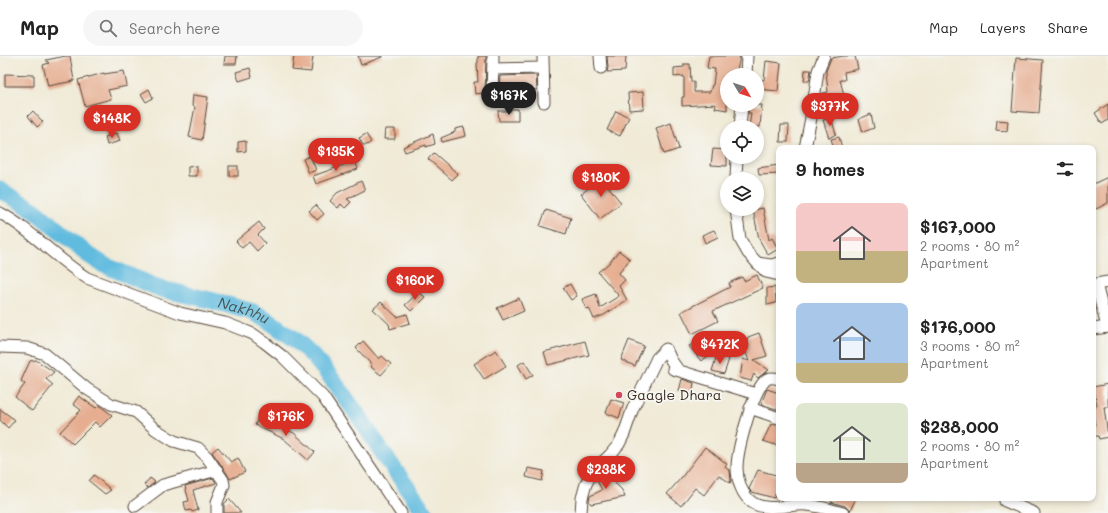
<!DOCTYPE html>
<meta charset="utf-8">
<style>
:root{--surface:#fff;--page:#f6f6f6;--text:#222;--muted:#767676;--line:#e0e0e0;--accent:#d93025}
body{margin:0;font-family:Mali,sans-serif;background:var(--page);color:var(--text);height:100vh;display:flex;flex-direction:column;font-size:15px;white-space:nowrap}
*{box-sizing:border-box;margin:0}
p{font-size:13px;color:var(--muted)}
.icon{flex:none;width:22px;height:22px;fill:none;stroke:currentColor;stroke-width:2;stroke-linecap:round;stroke-linejoin:round}
.map{position:relative;flex:1;overflow:hidden}
.drawer{position:absolute;left:776px;top:89px;width:320px;height:356px;display:flex;flex-direction:column;background:var(--surface);border-radius:8px;box-shadow:0 2px 6px #0003}
.drawer>*{flex:none}
.needle{width:26px;rotate:129deg}
.buttons{position:absolute;left:720px;top:12px;display:grid;gap:8px}
.buttons a{display:grid;place-items:center;width:44px;height:44px;border-radius:50%;background:var(--surface);box-shadow:0 2px 6px #0003;font-size:20px}
.price{position:absolute;translate:-50% -34px;padding:0 9px;border-radius:14px;background:var(--accent);color:#fff;font-size:13px;line-height:26px;filter:drop-shadow(0 1px 2px #0008)}
.price::after{content:'';position:absolute;left:50%;top:24px;width:12px;height:9px;margin-left:-6px;background:inherit;clip-path:polygon(0 0,100% 0,50% 100%)}
.price.active{background:#222;color:#fff}
ul{padding:0;list-style:none}
li{display:flex;align-items:center;gap:12px;height:100px;padding:0 20px}
li span{display:grid;place-items:center;flex:none;width:112px;height:80px;border-radius:8px;color:#555}
li>.icon{margin-inline-start:auto}
span .icon{width:48px;height:48px;fill:#fffc;stroke-width:1}
li b{font-size:17px}
h2{display:flex;justify-content:space-between;align-items:center;height:48px;padding:0 20px;font-size:17px}
header{display:flex;align-items:center;gap:24px;box-sizing:border-box;height:56px;padding:0 20px;background:var(--surface);border-bottom:1px solid var(--line)}
header strong{font-size:19px}
nav{display:flex;gap:22px;margin-inline-start:auto;font-size:14px}
.search{width:280px;height:36px;background:var(--page);display:flex;align-items:center;gap:10px;box-sizing:border-box;padding:0 14px;border-radius:22px;color:var(--muted);font-size:15px}
.map>svg:first-child{display:block}
</style>
<header>
<strong>Map</strong>
<div class="search"><svg class="icon" aria-label="search" viewBox="0 0 24 24"><circle cx="10" cy="10" r="6"/><path d="M15 15l6 6"/></svg>Search here</div>
<nav><a>Map</a><a>Layers</a><a>Share</a></nav>
</header>
<div class="map">
<svg width="1108" height="457" viewBox="0 0 1108 457">
<rect width="100%" height="100%" fill="#f6f6f2"/>
<filter id="ink" filterUnits="userSpaceOnUse"><feTurbulence type="fractalNoise" baseFrequency=".025" numOctaves="2"/><feDisplacementMap in="SourceGraphic" scale="8" xChannelSelector="R" yChannelSelector="G"/><feConvolveMatrix kernelMatrix="1 2 1 2 8 2 1 2 1" color-interpolation-filters="sRGB"/></filter>
<filter id="wash" filterUnits="userSpaceOnUse"><feTurbulence type="fractalNoise" baseFrequency=".012" numOctaves="4" result="noise"/><feDisplacementMap in="SourceGraphic" scale="16" xChannelSelector="R" yChannelSelector="G"/><feGaussianBlur stdDeviation="0.9" result="paint"/><feColorMatrix in="noise" values="0 0 0 0 0 0 0 0 0 0 0 0 0 0 0 0 0 1.4 0 .05"/><feComposite in="paint" operator="in"/></filter>
<g filter="url(#wash)">
<rect width="100%" height="100%" fill="#f0ead6"/>
<g fill="none" stroke-linecap="round" stroke-linejoin="round">
<path stroke="#61bbdf" stroke-width="17" id="s1" d="M0,134L34,154L87,198L104,209L161,233L210,244L253,256L266,263L296,284L313,300L329,319L362,365L380,393L425,457"/>
</g>
<g id="blocks">
<g fill="#e6ad90">
<polygon points="66,0 70,0 74,25 48,30 43,9 49,7 46,4"/>
<polygon points="225,0 237,0 236,8 224,8"/>
<polygon points="294,0 313,0 311,16 292,14"/>
<polygon points="358,0 382,0 382,1 361,9"/>
<polygon points="478,0 486,0 485,37 475,38 474,26 478,26 477,7 478,7"/>
<polygon points="607,0 626,0 625,15 607,16 608,11"/>
<polygon points="709,0 740,0 737,15 734,14 733,19 727,19 727,54 715,52 716,48 682,50 682,41 684,41 684,20 674,21 674,12 684,11 684,8 690,8 691,26 694,26 694,36 710,36 712,29 713,29 715,13 707,12"/>
<polygon points="844,0 855,0 858,13 844,16 845,24 840,24 844,39 833,42 834,45 825,47 823,37 828,36 826,15 831,2"/>
<polygon points="1016,2 1043,4 1039,57 1012,55"/>
<polygon points="766,5 781,7 778,35 758,33 759,24 764,24"/>
<polygon points="250,12 252,21 239,25 236,16"/>
<polygon points="805,14 811,14 809,25 804,25"/>
<polygon points="124,15 127,30 108,34 111,43 85,50 78,24 104,17 104,18"/>
<polygon points="5,18 34,19 34,30 5,30"/>
<polygon points="536,19 537,34 499,34 500,20"/>
<polygon points="149,33 153,42 146,46 141,38"/>
<polygon points="643,36 644,53 629,54 628,37"/>
<polygon points="193,39 208,41 202,84 189,81 195,51 192,50"/>
<polygon points="831,48 833,58 826,60 823,50"/>
<polygon points="1108,48 1108,64 1102,68 1095,57"/>
<polygon points="749,49 762,49 760,71 749,71 751,57 748,57"/>
<polygon points="510,53 518,53 518,65 499,65 498,55 511,55"/>
<polygon points="33,55 43,66 37,71 28,60"/>
<polygon points="616,55 629,61 620,80 607,74"/>
<polygon points="871,58 874,72 863,76 859,63"/>
<polygon points="831,62 836,78 829,82 823,64"/>
<polygon points="997,64 1008,65 1007,75 996,74"/>
<polygon points="671,67 679,93 664,98 656,72"/>
<polygon points="781,69 789,69 788,86 780,86"/>
<polygon points="464,71 466,80 442,86 441,82 455,76 455,73"/>
<polygon points="385,73 395,73 395,83 384,83"/>
<polygon points="117,77 120,85 107,89 105,81"/>
<polygon points="366,78 371,86 367,89 363,89 359,82"/>
<polygon points="433,78 435,88 426,91 426,89 405,96 403,91"/>
<polygon points="839,81 842,92 834,92 831,83"/>
<polygon points="246,85 246,95 238,96 238,86"/>
<polygon points="713,93 727,94 727,110 711,109"/>
<polygon points="434,97 458,118 452,124 428,103"/>
<polygon points="310,100 316,114 309,117 303,103"/>
<polygon points="355,105 358,113 316,128 313,120"/>
<polygon points="779,109 779,118 759,119 758,112"/>
<polygon points="197,110 197,120 188,120 188,111"/>
<rect x="229" y="110" width="9" height="10"/>
<polygon points="1108,121 1108,147 1096,153 1093,147 1093,128"/>
<polygon points="602,122 621,147 600,163 581,138"/>
<polygon points="361,125 365,134 347,143 351,146 345,152 341,148 338,152 330,145 337,137"/>
<polygon points="316,149 324,158 317,164 309,155"/>
<polygon points="763,152 769,184 772,182 778,193 768,199 759,183 753,154"/>
<polygon points="546,154 571,162 566,178 540,170"/>
<polygon points="259,166 264,173 258,179 265,187 257,195 249,186 242,192 236,185"/>
<polygon points="714,174 718,181 705,187 702,179"/>
<polygon points="619,195 630,203 619,217 625,224 619,230 627,244 604,259 594,263 589,252 586,253 582,243 596,238 600,252 619,240 598,216 609,207"/>
<polygon points="757,219 763,232 713,255 718,265 692,278 681,256 730,231 729,227 742,221 744,225"/>
<polygon points="570,228 577,240 571,244 563,232"/>
<polygon points="775,231 776,247 767,249 767,232"/>
<polygon points="419,236 425,241 411,255 405,249"/>
<polygon points="519,242 524,255 503,264 497,252"/>
<polygon points="381,246 397,261 407,258 410,267 390,273 389,268 373,253"/>
<polygon points="759,277 767,300 754,304 769,314 764,317 758,322 754,318 751,325 740,322 743,303 749,305 745,294 748,281"/>
<polygon points="629,284 644,290 635,310 621,304"/>
<polygon points="363,285 379,303 382,300 391,308 381,319 371,311 372,309 356,292"/>
<polygon points="585,285 589,299 548,309 544,296"/>
<polygon points="699,285 710,299 701,305 689,290"/>
<polygon points="496,294 506,310 484,323 474,308"/>
<polygon points="717,299 729,303 724,318 712,315"/>
<polygon points="36,304 54,316 46,323 53,329 32,355 15,341 25,328 21,325 30,305"/>
<polygon points="524,305 533,319 526,323 518,309"/>
<polygon points="682,323 694,327 692,338 679,335"/>
<polygon points="1108,328 1108,351 1104,351 1108,381 1099,383 1098,380 1093,380 1093,372 1095,369 1093,355 1097,349 1093,331"/>
<polygon points="767,333 779,337 779,354 761,348"/>
<polygon points="79,340 96,352 99,349 112,359 100,371 95,366 73,388 60,376 81,354 73,348"/>
<polygon points="611,343 624,347 619,362 606,357"/>
<polygon points="0,353 15,364 8,372 0,364"/>
<polygon points="259,360 294,377 315,396 308,404 284,383 255,369"/>
<polygon points="771,368 779,370 779,390 763,385"/>
<polygon points="218,391 231,406 238,402 245,416 230,423 226,416 212,396"/>
<polygon points="705,391 727,408 725,411 730,415 731,424 730,427 719,419 704,439 695,432 681,450 667,438 681,422"/>
<polygon points="528,412 544,415 542,425 526,421"/>
<polygon points="758,414 779,420 779,428 774,442 752,436 749,433"/>
<polygon points="604,416 622,434 625,441 591,448 589,445 590,440 602,434 596,423 598,420"/>
<polygon points="94,419 111,434 105,438 89,425"/>
<polygon points="150,422 155,426 148,432 144,429"/>
<polygon points="213,422 216,427 193,434 198,454 192,456 191,454 186,455 184,446 189,445 185,430"/>
<polygon points="833,442 856,442 850,455 845,450 831,446"/>
<polygon points="229,443 241,457 224,457 224,448"/>
</g>
</g>
</g>
<g filter="url(#ink)">
<use href="#blocks" fill-opacity="0" stroke="#56473a" stroke-width="1"/>
<g fill="none" stroke-linecap="round" stroke-linejoin="round">
<g stroke="#56473a" stroke-width="13">
<g id="minor">
<polyline points="543,0 544,46"/>
<polyline points="600,0 601,12"/>
<polyline points="493,13 543,12"/>
<polyline points="746,19 747,0"/>
<polyline points="492,44 493,0"/>
<polyline points="740,71 742,49"/>
<polyline points="805,92 812,57 818,15 824,0"/>
<polyline points="736,123 737,101"/>
<polyline points="736,153 740,183 748,197 766,216 779,219"/>
<path d="M0,157C32,174 56,203 87,222L180,257L225,267L243,274L253,278L264,286L282,300L323,341L401,457"/>
<polyline points="757,207 771,209 779,207"/>
<polyline points="1107,271 1096,228 1108,226"/>
<polyline points="1093,273 1108,271"/>
<polyline points="0,291 27,292 45,298 87,333 111,348 136,356 155,373 174,385 198,392 207,401 223,424 224,429 217,446 217,457"/>
<polyline points="673,313 756,338"/>
<path d="M779,323C775,322 770,321 767,323C753,332 737,395 737,412C737,424 742,440 753,447C770,457 790,447 807,449C819,450 832,454 843,457"/>
<polyline points="750,352 779,362"/>
<polyline points="1005,442 1005,445 1034,457"/>
<polyline points="135,450 163,429 217,414"/>
<polyline points="581,457 582,442 586,428 592,416 610,399 619,388 624,378 633,352 657,302 666,293 671,304 678,314"/>
</g>
</g>
<use href="#minor" stroke="#fff" stroke-width="11"/>
</g>
</g>
<circle fill="#d1495b" stroke="#f6f6f2" stroke-width="1.5" cx="619" cy="339" r="4"/>
<g text-anchor="middle" stroke-width="3.5" stroke-linejoin="round" paint-order="stroke">
<g font-size="14" fill="#3b2a1e" stroke="#f6f6f2" text-anchor="start">
<text x="627" y="344">Gaagle Dhara</text>
</g>
<g font-size="15" font-style="italic" fill="#465658" stroke="#f6f6f2">
<text dy="5" stroke="none"><textPath href="#s1" startOffset="276">Nakhhu</textPath></text>
</g>
</g>
</svg>
<div class="buttons">
<a><svg class="needle" viewBox="-14 -14 28 28"><path d="M0-13l5 13h-10z" fill="#e53935"/><path d="M0 13l5-13h-10z" fill="#767676"/></svg></a>
<a><svg class="icon" aria-label="locate" viewBox="0 0 24 24"><circle cx="12" cy="12" r="6"/><path d="M12 2v4M12 18v4M2 12h4M18 12h4"/></svg></a>
<a><svg class="icon" aria-label="layers" viewBox="0 0 24 24"><path d="M12 4l9 5-9 5-9-5zM3 14l9 5 9-5"/></svg></a>
</div>
<b class="price active" style="left:509px;top:60px">$167K</b>
<b class="price" style="left:830px;top:71px">$377K</b>
<b class="price" style="left:112px;top:83px">$148K</b>
<b class="price" style="left:336px;top:116px">$135K</b>
<b class="price" style="left:601px;top:142px">$180K</b>
<b class="price" style="left:415px;top:245px">$160K</b>
<b class="price" style="left:720px;top:309px">$472K</b>
<b class="price" style="left:286px;top:381px">$176K</b>
<b class="price" style="left:606px;top:434px">$238K</b>
<section class="drawer">
<h2>9 homes<svg class="icon" aria-label="filters" viewBox="0 0 24 24"><path d="M4 7h16M4 17h16"/><circle cx="9" cy="7" r="2"/><circle cx="15" cy="17" r="2"/></svg></h2>
<ul>
<li><span style="background:linear-gradient(#f6c9c9 60%,#c2b280 0)"><svg class="icon" aria-label="home" viewBox="0 0 24 24"><path d="M3 11l9-7 9 7M6 9v11h12V9"/></svg></span><div><b>$167,000</b><p>2 rooms · 80 m²</p><p>Apartment</p></div></li>
<li><span style="background:linear-gradient(#a9c7e8 75%,#c2b280 0)"><svg class="icon" aria-label="home" viewBox="0 0 24 24"><path d="M3 11l9-7 9 7M6 9v11h12V9"/></svg></span><div><b>$176,000</b><p>3 rooms · 80 m²</p><p>Apartment</p></div></li>
<li><span style="background:linear-gradient(#dfe7d0 75%,#b9a48a 0)"><svg class="icon" aria-label="home" viewBox="0 0 24 24"><path d="M3 11l9-7 9 7M6 9v11h12V9"/></svg></span><div><b>$238,000</b><p>2 rooms · 80 m²</p><p>Apartment</p></div></li>
</ul>
</section>
</div>
